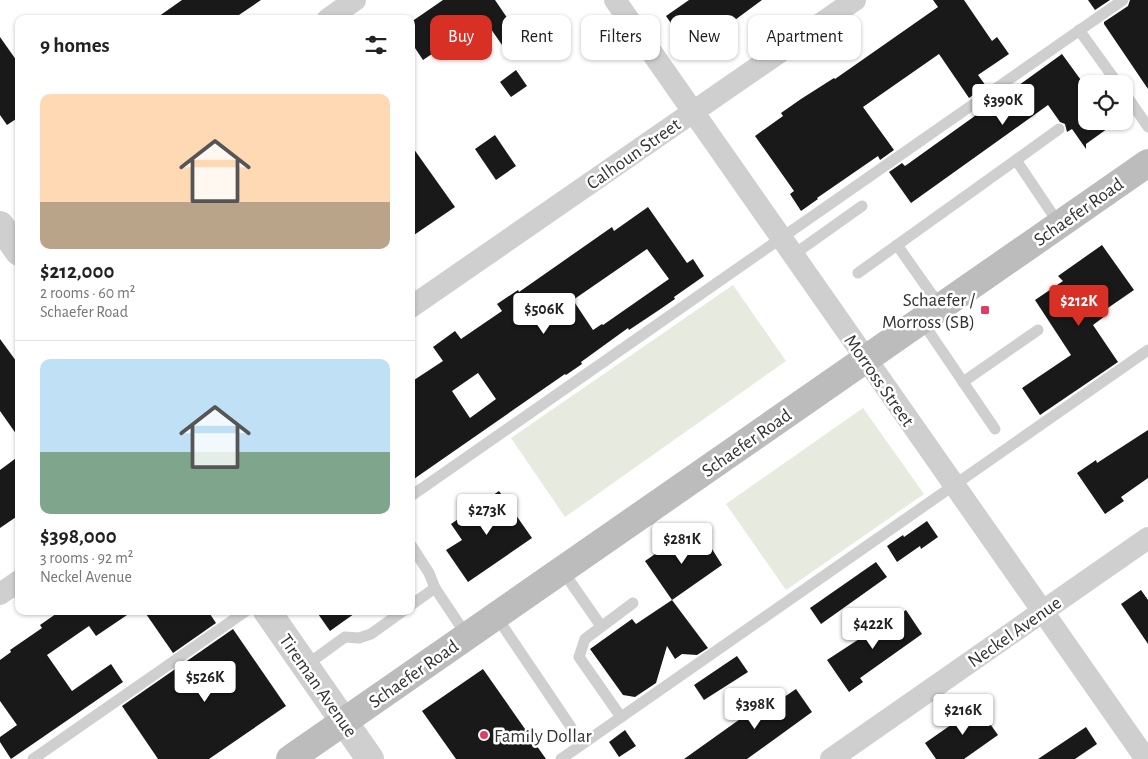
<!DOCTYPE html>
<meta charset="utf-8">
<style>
:root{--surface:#fff;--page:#f2f2f2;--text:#222;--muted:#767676;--line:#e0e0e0;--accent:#d93025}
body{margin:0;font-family:"Alegreya Sans",sans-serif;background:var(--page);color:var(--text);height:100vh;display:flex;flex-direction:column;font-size:19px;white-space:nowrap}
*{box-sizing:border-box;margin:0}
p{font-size:16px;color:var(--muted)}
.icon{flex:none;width:28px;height:28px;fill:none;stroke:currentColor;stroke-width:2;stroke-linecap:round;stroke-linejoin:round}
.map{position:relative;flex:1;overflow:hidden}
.sheet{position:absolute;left:15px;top:15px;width:400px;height:600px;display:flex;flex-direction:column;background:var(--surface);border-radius:10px;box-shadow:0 1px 4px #0004}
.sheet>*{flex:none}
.top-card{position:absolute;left:430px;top:15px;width:475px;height:45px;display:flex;gap:10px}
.controls{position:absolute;left:1078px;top:75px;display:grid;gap:10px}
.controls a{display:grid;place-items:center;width:55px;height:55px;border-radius:10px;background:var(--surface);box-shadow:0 1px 4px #0004;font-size:25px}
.price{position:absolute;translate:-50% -42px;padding:0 11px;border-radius:5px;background:#fff;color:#222;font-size:16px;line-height:32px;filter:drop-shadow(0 1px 2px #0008)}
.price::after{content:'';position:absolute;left:50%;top:30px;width:15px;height:11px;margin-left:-8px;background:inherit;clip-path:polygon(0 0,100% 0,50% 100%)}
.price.on{background:var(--accent);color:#fff}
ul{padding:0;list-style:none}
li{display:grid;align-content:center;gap:10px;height:265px;padding:0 25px}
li+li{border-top:1px solid var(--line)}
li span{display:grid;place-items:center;height:155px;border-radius:10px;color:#555}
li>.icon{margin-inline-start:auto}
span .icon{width:90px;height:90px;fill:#fffc;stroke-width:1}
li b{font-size:21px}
h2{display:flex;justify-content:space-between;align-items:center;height:60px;padding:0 25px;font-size:21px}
.pill{padding:0 18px;border-radius:10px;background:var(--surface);box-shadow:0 1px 4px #0004;font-size:18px;line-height:45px}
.pill.on{background:var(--accent);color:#fff}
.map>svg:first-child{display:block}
</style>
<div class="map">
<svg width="1148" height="759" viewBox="0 0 1148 759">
<rect width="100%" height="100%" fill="#fff"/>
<g fill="#e7eade">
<polygon points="733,285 786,361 565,517 511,438"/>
<polygon points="863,408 924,494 786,590 726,504"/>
</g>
<g fill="#191919" fill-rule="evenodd">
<polygon points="182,0 261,0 233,19 155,19"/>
<polygon points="443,0 495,0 527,47 511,58 484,19 423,60 411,42 411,22"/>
<polygon points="689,0 762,0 720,31 718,27 688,48 666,16"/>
<polygon points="933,0 964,0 992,41 997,37 1009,54 978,75 986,86 969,98 939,54 863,107 894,150 880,160 878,156 817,198 818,199 801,211 790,194 794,191 755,136 783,116 781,113 801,99 834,78 835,79 938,7"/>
<polygon points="1088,0 1110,0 1095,10"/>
<polygon points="1130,0 1148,0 1148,89 1104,24 1104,22 1128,6"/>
<polygon points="0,37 19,64 19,117 7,125 0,115"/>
<polygon points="1062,54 1086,87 1086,121 1118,121 1086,144 1086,149 1072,129 1067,132 1065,124 1060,122 1048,105 911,203 889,172 902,163 905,166 979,113 978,110 995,98 997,101"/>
<polygon points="516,70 527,86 511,97 500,82"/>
<polygon points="495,135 516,166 496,180 475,149"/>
<polygon points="411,145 455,207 411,237"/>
<path d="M648,207L687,263L693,259L704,276L674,297L675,299L659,310L629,330L628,328L581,362L582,364L566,375L565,374L411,481V382L443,361L433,347L455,331L461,339L502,311L497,304L518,290L519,292L612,227L614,231ZM647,249L669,279L603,325L602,324L593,330L573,300ZM478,373L496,399L470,418L452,391Z"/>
<polygon points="1102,245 1134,290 1102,312 1105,316 1093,325 1118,362 1040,415 1022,388 1071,355 1035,300 1063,281 1058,276"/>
<polygon points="0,339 19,365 19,438 0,411"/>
<polygon points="1148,430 1148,478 1121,497 1124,501 1105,514 1077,473 1096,460 1097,463"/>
<polygon points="19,456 19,515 0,528 0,470"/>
<polygon points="499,491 532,538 468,582 446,550 462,540 451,524"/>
<polygon points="927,521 938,537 921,549 920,546 897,562 887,546 903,535 904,537"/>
<polygon points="690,530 706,553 712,549 722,565 672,600 645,561"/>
<polygon points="876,562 887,577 821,624 810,608"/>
<polygon points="1141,590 1148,600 1148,644 1121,604"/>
<polygon points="672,600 708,648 697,655 682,654 675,659 667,646 656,683 635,697 623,695 590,649 632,619 636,624"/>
<polygon points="906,610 922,634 860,678 863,682 849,692 827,660 876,628 878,630"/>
<polygon points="60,611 133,611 96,636 89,626 47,655 72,691 111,664 123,682 11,759 0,742 0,737 17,725 0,701 0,660 11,652 10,650 42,628 40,625"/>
<polygon points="144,611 208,611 216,623 173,653"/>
<polygon points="316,611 358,611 330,631"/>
<polygon points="233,629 286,706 209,759 158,759 122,706"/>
<polygon points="737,656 748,672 704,700 694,685"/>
<polygon points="483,669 546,759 456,759 422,711"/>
<polygon points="796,689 812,712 747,759 684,759 764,702 768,708"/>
<polygon points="976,704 998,735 964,759 936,759 925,743 958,720 956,718"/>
<polygon points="1086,727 1097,744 1075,759 1038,759"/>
<polygon points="625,730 636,746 619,757 609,742"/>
</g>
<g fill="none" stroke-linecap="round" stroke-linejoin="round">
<g stroke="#cfcfcf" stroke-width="11">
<polyline points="1079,30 1118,84"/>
<polyline points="1124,92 1148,127"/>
<polyline points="1016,160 1059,129"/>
<polyline points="897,245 940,306"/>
<polyline points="793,255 862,206"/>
<polyline points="858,273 1016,160 1059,224"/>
<polyline points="921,320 995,429"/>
<polyline points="963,382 1038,330"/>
<polyline points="411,496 1123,0"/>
<polyline points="411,545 429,573 435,588 467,636"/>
<polyline points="562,570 601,626"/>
<polyline points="411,605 435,588"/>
<polyline points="496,616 571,727"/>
<polyline points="305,666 345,637 359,638 371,634 403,611"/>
<polyline points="621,717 579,657 585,639 633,603"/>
<polyline points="33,759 246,611"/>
<polyline points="561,759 1148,350"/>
</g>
<g stroke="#cfcfcf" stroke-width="22">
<polyline points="615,0 1146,759"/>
<polyline points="328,19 355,0"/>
<polyline points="411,307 855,0"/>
<polyline points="0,594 19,581"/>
<polyline points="831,759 1148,538"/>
</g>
<g stroke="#cfcfcf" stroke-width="28">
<polyline points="0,225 19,252"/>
<polyline points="267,611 370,759"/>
</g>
<polyline stroke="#bcbcbc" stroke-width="28" points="290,759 1148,163"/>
</g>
<g fill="#de3e65" stroke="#fff" stroke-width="2">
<rect x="980" y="305" width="10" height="10" rx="2.5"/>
<circle cx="484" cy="735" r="5"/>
</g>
<g text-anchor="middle" stroke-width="5" stroke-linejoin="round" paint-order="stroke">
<g font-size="19" fill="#323232" stroke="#fff">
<text transform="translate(633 153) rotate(-35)" y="7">Calhoun Street</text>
<text transform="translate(1078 211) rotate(-35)" y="7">Schaefer Road</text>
<text transform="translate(880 380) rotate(55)" y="7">Morross Street</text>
<text transform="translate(746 442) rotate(-35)" y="7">Schaefer Road</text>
<text transform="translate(1014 631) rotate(-35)" y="7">Neckel Avenue</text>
<text transform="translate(413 673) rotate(-35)" y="7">Schaefer Road</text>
<text transform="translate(319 685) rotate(55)" y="7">Tireman Avenue</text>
</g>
<g font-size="19" fill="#323232" stroke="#fff" text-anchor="end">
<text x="975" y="306">Schaefer /<tspan x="975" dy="22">Morross (SB)</tspan></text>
<text x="494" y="742" text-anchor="start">Family Dollar</text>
</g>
</g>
</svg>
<div class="controls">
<a><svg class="icon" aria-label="locate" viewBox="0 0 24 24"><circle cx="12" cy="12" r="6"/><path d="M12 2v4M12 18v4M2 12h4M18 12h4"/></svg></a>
</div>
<b class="price" style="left:1003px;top:126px">$390K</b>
<b class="price on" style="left:1079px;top:327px">$212K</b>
<b class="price" style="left:544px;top:335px">$506K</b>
<b class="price" style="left:487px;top:536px">$273K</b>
<b class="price" style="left:682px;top:565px">$281K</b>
<b class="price" style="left:873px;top:650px">$422K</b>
<b class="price" style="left:205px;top:703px">$526K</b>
<b class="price" style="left:755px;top:730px">$398K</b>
<b class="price" style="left:963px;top:736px">$216K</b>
<div class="top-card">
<a class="pill on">Buy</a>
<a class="pill">Rent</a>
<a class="pill">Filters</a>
<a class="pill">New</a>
<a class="pill">Apartment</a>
</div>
<section class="sheet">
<h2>9 homes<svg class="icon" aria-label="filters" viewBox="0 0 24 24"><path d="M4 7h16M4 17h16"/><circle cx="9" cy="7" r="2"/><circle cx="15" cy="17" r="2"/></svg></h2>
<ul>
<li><span style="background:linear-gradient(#ffd9b3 70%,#b9a48a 0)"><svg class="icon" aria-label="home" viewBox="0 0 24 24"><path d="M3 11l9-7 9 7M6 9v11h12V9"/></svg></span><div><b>$212,000</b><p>2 rooms · 60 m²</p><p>Schaefer Road</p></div></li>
<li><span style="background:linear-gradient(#bfe0f5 60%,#7fa58c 0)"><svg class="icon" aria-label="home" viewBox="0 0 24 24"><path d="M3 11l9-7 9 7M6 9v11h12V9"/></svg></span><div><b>$398,000</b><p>3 rooms · 92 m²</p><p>Neckel Avenue</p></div></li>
</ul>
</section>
</div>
